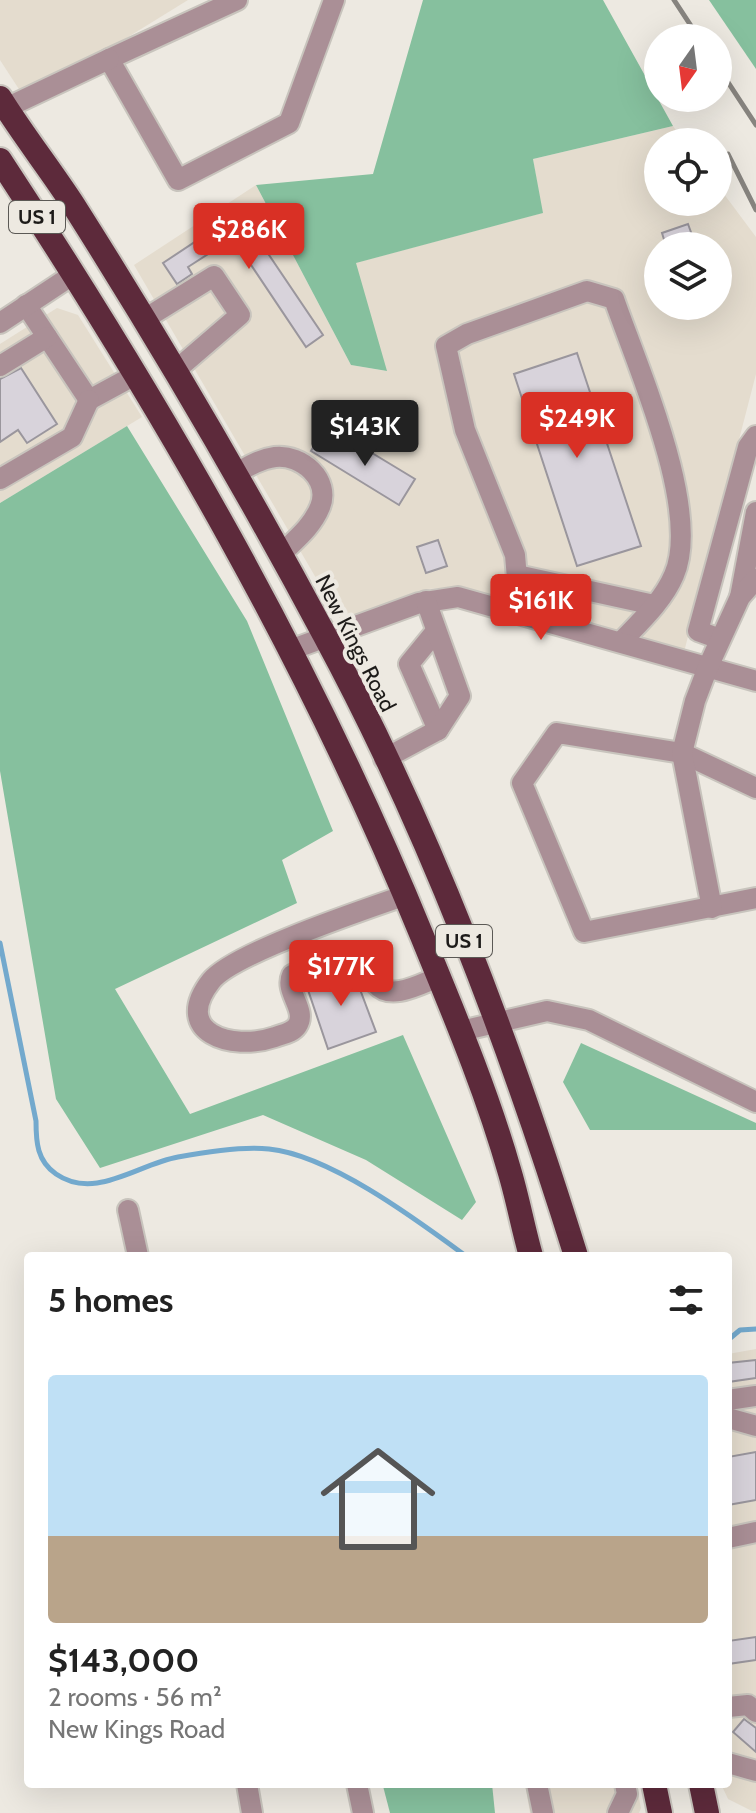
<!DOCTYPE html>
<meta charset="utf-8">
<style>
:root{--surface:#fff;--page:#f6f6f6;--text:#222;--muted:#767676;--accent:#d93025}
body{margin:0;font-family:Cabin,sans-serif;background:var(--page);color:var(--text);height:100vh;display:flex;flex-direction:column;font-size:30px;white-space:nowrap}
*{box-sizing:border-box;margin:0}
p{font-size:26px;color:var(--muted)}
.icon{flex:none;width:44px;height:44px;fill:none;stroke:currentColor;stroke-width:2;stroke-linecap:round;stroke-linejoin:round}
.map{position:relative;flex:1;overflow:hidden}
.sheet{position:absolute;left:24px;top:1252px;width:708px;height:536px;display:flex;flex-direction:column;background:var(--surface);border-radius:8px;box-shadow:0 8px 32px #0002}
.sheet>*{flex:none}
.needle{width:52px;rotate:194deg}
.tools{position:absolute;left:644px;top:24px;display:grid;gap:16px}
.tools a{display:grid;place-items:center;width:88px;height:88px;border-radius:50%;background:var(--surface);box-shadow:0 8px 32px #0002;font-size:40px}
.price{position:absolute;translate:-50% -68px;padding:0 18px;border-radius:8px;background:var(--accent);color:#fff;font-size:26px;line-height:52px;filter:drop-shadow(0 2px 4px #0008)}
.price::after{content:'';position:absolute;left:50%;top:48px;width:24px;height:18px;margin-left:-12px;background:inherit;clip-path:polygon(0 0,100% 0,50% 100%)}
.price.selected{background:#222;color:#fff}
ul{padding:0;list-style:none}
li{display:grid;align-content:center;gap:16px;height:424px;padding:0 24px}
li span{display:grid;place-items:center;height:248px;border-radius:8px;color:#555}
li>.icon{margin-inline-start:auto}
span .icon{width:144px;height:144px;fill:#fffc;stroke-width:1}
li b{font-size:34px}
h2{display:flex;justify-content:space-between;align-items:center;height:96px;padding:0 24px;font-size:34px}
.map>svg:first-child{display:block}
</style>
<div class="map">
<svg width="756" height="1813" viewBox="0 0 756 1813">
<rect width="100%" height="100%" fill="#ede9e1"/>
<g fill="#e4dcce" fill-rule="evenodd">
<polygon points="0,0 188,0 26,100 0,60"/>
<path d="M673,126L684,142H658V202H718V186L756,237V374L684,652L464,587L427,589L341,621L134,265L256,185L351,365L386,371L355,263L542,213L533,159ZM658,246H718V306H658Z"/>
<polygon points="57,308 78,315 142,417 0,503 0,344"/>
<polygon points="756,1349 756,1811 752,1811 728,1799 721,1784 728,1784 728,1354"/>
<polygon points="525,1784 636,1784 641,1808 639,1813 530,1813"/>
</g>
<g fill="#86c09e">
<polygon points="423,0 603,0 673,126 533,159 543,213 356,263 387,371 351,365 256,185 373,174"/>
<polygon points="709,0 756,0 756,69"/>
<polygon points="127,426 247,621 333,831 282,860 297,903 115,989 190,1114 403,1035 476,1202 462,1220 366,1160 263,1115 100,1168 56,1099 0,771 0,503"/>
<polygon points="581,1043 756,1123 756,1130 590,1130 563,1082"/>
<polygon points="396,1784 492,1784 495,1813 390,1813 383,1786"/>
</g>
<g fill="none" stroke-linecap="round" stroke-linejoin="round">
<g stroke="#73a9cd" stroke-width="5">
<path d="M0,943L36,1121C36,1142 37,1161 56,1174C95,1201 138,1164 178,1157C205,1152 242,1146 269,1149C330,1155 417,1220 466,1256"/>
<polyline points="728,1340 740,1330 756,1329"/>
</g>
</g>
<g fill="#d8d3db" stroke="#9a969d" stroke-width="2">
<polygon points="240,212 323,335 306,347 233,238 188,267 192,274 177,284 163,263"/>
<polygon points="688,224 696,246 666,246 662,233"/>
<polygon points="577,353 641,546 577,566 514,374"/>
<polygon points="21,368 57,424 27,443 18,430 0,442 0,379"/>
<polygon points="323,431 368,458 372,453 415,479 399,505 311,451"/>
<polygon points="438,540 447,566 426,573 417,547"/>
<polygon points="352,968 376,1032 328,1049 306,984"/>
<polygon points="756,1360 756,1378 728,1382 728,1363"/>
<polygon points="756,1452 756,1500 728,1505 728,1457"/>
<polygon points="756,1637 756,1660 728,1664 728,1641"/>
<polygon points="744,1719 756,1728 756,1752 733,1732"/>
</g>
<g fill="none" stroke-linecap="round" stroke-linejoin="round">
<g stroke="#c8c4bd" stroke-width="24">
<g id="minor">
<polyline points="237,0 109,59 178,180 289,123 334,0"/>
<polyline points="6,108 109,59"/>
<polyline points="26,305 89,400 137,374"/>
<polyline points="143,320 214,276 240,315 175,371"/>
<polyline points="0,323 74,274"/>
<polyline points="0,366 47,337"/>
<path d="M235,474C247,467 260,459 275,457C302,454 331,480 320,507C312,527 295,540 280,555"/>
<polyline points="0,479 72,437 89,400"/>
<polyline points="517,575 654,605"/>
<polyline points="740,597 756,512"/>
<path d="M520,613L515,555L465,430L446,346L467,334L587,291L614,299C637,366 702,511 674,575C663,601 640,622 621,642"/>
<polyline points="436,631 409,664 438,730"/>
<polyline points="720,639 698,631 748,447 756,436"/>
<polyline points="293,649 419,603 458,597 756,681"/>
<polyline points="384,759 438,730 460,696 426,601"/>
<polyline points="756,788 682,753 557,733 522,783 584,932 756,898"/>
<path d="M406,895C366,909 233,953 211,981C171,1032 231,1052 275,1037C283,1034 292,1033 297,1026C308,1010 284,992 292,975L342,955H358C366,964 369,975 376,984C391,1002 422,983 439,977"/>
<polyline points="712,908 682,753 695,701 708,667 740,597 756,579"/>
<polyline points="461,1031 547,1011 589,1020 756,1102"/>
<polyline points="128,1210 138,1256"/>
<polyline points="728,1400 756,1396"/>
<polyline points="728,1418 756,1426"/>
<polyline points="728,1538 756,1532"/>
<polyline points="728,1707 748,1705 756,1712"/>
<polyline points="728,1763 756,1771"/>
<polyline points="247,1784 252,1813"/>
<polyline points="357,1784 363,1813"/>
<polyline points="537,1784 543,1813"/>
<polyline points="618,1813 627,1794 625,1784"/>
</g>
</g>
<g stroke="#c8c4bd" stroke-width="28">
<g id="highway">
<path d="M0,98C23,135 50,169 74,206C162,345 246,488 324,634C430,830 510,1044 576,1256"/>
<path d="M0,160C164,410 309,659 422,936C454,1014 487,1092 510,1173C518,1200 523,1228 531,1256"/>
<polyline points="654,1784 660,1813"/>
<polyline points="701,1784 707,1813"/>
</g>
</g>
<use href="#minor" stroke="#aa8f96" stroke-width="20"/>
<use href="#highway" stroke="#5d2a3b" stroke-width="24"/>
<g stroke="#87847f" stroke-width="5">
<polyline points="674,0 699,38"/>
<polyline points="718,67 756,125"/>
<polyline points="728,154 756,210"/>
</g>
</g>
<g text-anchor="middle" stroke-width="8" stroke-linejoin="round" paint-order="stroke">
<g fill="#ede9e1" stroke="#5b5955" stroke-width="2">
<rect x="9" y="201" width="56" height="32" rx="6"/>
<rect x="436" y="925" width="56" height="32" rx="6"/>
</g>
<g font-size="20" font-weight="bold" fill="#1d1b19">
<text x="37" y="224">US 1</text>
<text x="464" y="948">US 1</text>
</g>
<g font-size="22" fill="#1d1b19" stroke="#ede9e1">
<text transform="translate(356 643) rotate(63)" y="8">New Kings Road</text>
</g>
</g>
</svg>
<div class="tools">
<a><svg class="needle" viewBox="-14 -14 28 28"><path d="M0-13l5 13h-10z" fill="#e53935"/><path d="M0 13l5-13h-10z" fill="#767676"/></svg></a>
<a><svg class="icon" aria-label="locate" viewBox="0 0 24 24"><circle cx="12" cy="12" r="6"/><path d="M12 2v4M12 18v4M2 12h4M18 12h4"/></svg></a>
<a><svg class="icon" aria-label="layers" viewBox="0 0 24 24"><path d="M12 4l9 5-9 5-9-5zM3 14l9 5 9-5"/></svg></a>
</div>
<b class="price" style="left:249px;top:271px">$286K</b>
<b class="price" style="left:577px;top:460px">$249K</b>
<b class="price selected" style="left:365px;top:468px">$143K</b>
<b class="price" style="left:541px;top:642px">$161K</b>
<b class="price" style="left:341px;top:1008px">$177K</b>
<section class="sheet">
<h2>5 homes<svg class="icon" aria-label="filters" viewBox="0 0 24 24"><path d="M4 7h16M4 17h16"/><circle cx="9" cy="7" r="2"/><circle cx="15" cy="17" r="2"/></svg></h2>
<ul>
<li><span style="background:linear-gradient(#bfe0f5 65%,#b9a48a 0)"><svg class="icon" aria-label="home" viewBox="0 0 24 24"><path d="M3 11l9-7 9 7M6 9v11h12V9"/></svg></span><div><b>$143,000</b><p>2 rooms · 56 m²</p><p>New Kings Road</p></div></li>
</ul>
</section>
</div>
